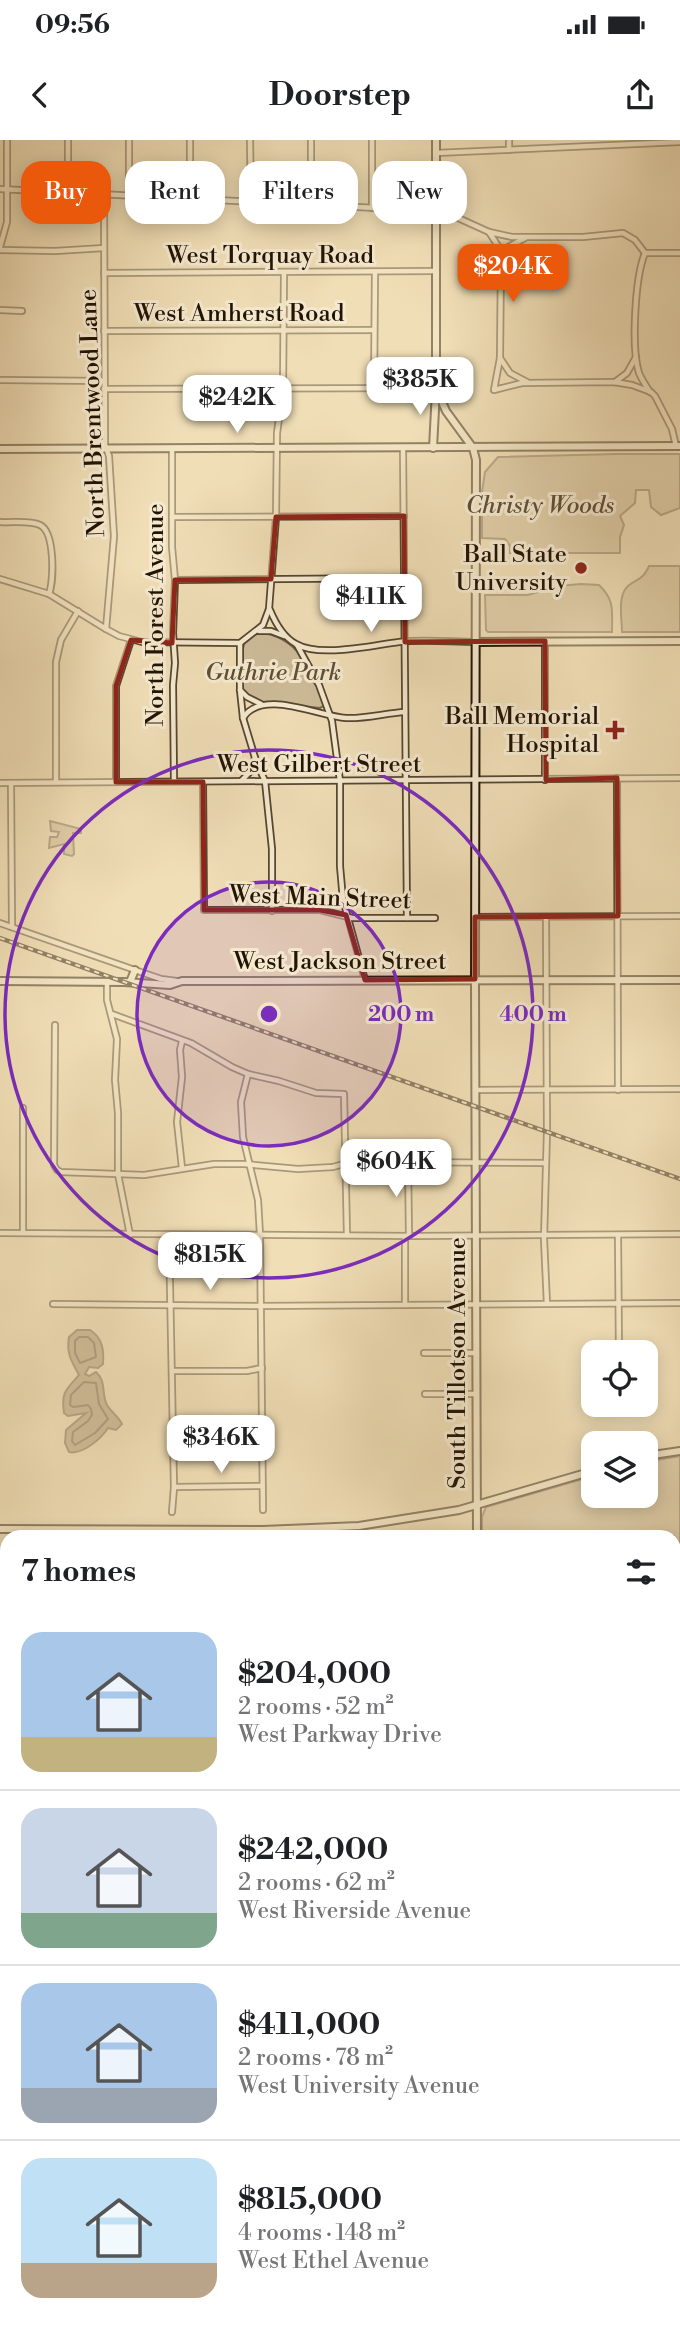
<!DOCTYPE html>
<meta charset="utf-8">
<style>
:root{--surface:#fff;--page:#f6f6f6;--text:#202124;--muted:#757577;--line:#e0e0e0;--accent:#ea580c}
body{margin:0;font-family:"Libre Bodoni",serif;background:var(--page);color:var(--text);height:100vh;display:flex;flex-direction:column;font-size:26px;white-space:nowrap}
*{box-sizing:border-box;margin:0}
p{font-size:23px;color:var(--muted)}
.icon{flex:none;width:38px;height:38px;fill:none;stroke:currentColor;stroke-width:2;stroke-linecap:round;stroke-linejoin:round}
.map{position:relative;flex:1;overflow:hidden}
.side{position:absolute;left:0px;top:1390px;width:681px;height:800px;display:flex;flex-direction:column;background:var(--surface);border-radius:21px 21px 0 0;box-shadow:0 4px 18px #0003}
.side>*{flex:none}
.top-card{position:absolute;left:21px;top:21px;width:639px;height:63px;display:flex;gap:14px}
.buttons{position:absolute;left:581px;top:1200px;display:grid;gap:14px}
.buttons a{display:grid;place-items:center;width:77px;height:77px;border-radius:14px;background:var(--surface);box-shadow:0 4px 18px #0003;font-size:35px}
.price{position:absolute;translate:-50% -60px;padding:0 16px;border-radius:14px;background:#fff;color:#222;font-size:23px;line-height:46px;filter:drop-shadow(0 2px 4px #0008)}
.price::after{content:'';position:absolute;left:50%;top:42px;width:21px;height:16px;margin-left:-10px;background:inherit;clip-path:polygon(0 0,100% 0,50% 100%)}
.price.selected{background:var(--accent);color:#fff}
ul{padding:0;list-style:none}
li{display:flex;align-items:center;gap:21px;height:175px;padding:0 21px}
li+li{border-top:2px solid var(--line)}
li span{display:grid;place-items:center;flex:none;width:196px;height:140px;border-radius:21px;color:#555}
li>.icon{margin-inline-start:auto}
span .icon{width:84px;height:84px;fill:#fffc;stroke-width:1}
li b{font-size:30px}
h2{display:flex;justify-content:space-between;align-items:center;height:84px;padding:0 21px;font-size:30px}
.tag{padding:0 24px;border-radius:21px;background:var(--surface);box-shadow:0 4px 18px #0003;font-size:24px;line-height:63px}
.tag.selected{background:var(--accent);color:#fff}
.status{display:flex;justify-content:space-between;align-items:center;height:49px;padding:0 35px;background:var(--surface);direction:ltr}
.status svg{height:19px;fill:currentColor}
header{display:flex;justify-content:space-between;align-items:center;height:91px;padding:0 21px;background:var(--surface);font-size:32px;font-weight:700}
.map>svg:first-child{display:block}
</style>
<div class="status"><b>09:56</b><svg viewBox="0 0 49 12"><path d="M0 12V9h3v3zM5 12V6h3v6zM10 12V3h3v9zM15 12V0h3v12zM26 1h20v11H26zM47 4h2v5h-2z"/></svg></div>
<header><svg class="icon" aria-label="back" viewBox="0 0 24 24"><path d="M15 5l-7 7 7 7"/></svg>Doorstep<svg class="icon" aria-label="share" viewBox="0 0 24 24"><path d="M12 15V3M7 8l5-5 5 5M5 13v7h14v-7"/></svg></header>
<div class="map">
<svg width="680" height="2189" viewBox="0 0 680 2189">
<rect width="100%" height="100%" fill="#f0deb7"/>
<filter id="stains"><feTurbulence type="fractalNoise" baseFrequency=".00286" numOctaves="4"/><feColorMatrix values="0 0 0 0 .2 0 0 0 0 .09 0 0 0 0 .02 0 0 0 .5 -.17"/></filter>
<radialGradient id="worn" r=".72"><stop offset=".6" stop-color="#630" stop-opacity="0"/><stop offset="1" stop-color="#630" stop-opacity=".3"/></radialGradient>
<g fill="#cdbb98" stroke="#78674e" stroke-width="2">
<polygon points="616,314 680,314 680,368 661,375 651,367 649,350 636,350 635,363 620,376 624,385 620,397 620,413 510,413 510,406 505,399 482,398 482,352 485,332 498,317"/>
<path d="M649,426H680V492H622C622,479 617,456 628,446C639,437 642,441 649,426Z"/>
<path d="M581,444L599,445C615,460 612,471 612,492H488L486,490L485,455H528L558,446Z"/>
<path d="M259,493C296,494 317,534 324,566L320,568L263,562C256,560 248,558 244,551C238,541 242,510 245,500Z"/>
<polygon points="50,681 81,689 81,693 73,693 74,714 72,716 64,714 64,704 49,708 50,697 57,697 59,692 51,691"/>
<polygon points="680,1316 680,1430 674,1431 674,1396 482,1396 482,1377 486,1367 593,1336 593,1356 646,1356 646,1322"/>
<polygon points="371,2182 557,2182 557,2189 368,2189"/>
</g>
<path fill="#aa997a" stroke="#74634a" stroke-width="2" d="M77,1190H90C103,1198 104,1211 103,1224L98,1228L89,1227L85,1234L89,1236L96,1232C107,1242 101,1254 107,1265C111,1272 118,1276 122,1284L116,1290L108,1288C101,1299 82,1315 69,1312L65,1303L66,1290L86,1273L68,1276L64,1273C61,1252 66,1250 79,1235C72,1222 66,1214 69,1197Z"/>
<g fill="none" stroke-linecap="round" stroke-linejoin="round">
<g stroke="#66563e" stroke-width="2">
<polygon points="88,1197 94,1203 96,1217 80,1223 75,1213 75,1201 79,1197"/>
<polygon points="84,1242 96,1243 99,1264 108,1279 95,1293 75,1305 72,1301 73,1292 88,1281 92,1275 91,1269 88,1265 73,1267 70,1265 71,1255"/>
</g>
<g stroke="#74634a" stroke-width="2">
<polyline points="674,2110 680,2110"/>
<polyline points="274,2189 297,2182"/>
</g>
<g stroke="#564630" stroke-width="8">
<g id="street">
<polyline points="68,0 68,53"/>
<polyline points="129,0 129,56"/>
<polyline points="190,0 190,60"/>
<polyline points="250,0 251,63"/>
<polyline points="311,0 311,66"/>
<polyline points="509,0 509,10"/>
<polyline points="436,13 680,2"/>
<polyline points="0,49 436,71"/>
<polyline points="104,55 105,305 109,316 114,396 106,489"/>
<polyline points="372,68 372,0"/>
<polyline points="456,77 489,92 512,97 583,97 623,93 635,100 645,113 680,113"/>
<polyline points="489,92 498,106 501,120 500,218 494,250 522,243 614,242 632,245 651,252 655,256 672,289 676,306"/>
<polyline points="0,107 7,82 7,0"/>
<polyline points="0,110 55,111 104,108"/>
<path d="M645,113C635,137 631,208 639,233C642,240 646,246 650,252"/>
<polyline points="501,119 508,107 525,98"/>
<polyline points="104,133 436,131"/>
<polyline points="0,170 22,171"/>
<polyline points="104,191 374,190"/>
<polyline points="500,218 510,233 527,242"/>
<polyline points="0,240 104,241"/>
<polyline points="615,242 627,233 636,217"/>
<polyline points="374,248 375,132"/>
<polyline points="104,249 436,248"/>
<polyline points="403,308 407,778"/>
<polyline points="172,309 172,407 175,440 173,493 175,523 173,545 174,641"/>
<polyline points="172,377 404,376"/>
<path d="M0,382C12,383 29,380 40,385C55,392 54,440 49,454"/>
<polyline points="0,439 49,454 106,489 119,496 142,502 240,503 263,485 269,469 276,377 277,293 283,249 284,132"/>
<polyline points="175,440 404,438"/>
<path d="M270,470C275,482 283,497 296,504C320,518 373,505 399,502C424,499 451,502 476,502"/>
<polyline points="259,491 271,491 284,496"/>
<polyline points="545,501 545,640"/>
<polyline points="240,503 240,550 243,578 256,621 265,641 272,709 272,771"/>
<polyline points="297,505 319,545 332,581 340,641 340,726 343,760 365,840"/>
<polyline points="240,550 247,557 261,564"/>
<path d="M243,578C262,548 318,576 346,578C365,579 386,573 405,572"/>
<polyline points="617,638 618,950"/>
<polyline points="242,640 251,631 255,618"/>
<polyline points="56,642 56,522 61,500 78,471"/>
<polyline points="116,642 116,546 131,500"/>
<polyline points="203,642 204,770 320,770 352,778 435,778"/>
<polyline points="0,643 680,638"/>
<polyline points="11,643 12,787"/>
<polyline points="475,777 680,776"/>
<polyline points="546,777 547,991 544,1099 547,1164"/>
<polyline points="0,783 132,829 161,839 177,841"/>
<polyline points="107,842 107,860 117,899 115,940 118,973 118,1034 130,1095"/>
<polyline points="112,874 191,903 232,927 248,934 279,941 316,953 344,954 347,1095"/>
<polyline points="55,885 54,1025 57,1030 61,1032 144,1035 214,1024 244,1024 298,1029 333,1027 347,1023 381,1022 546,1023"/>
<polyline points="182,901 180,910 182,937 177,982 182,1028"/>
<polyline points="248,934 241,962 243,997 258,1060 260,1095 263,1370"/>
<polyline points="475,950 680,949"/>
<polyline points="23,968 23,1093"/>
<polyline points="408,1022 409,1096"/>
<polyline points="0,1093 415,1096 680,1094"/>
<polyline points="169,1095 174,1347 172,1372"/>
<polyline points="618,1095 619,1213"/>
<polyline points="405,1096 405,1165"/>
<polyline points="53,1164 256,1166 680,1163"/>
<polyline points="424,1213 476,1213"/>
<polyline points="172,1231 247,1231 262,1228"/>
<polyline points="425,1254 476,1254"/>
<polyline points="172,1291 262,1290"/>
<polyline points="174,1347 262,1346"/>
<polyline points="674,1592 680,1592"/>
<polyline points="674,1655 680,1655"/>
<polyline points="674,1717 680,1717"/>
<polyline points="0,1729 7,1727"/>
<polyline points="674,1781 680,1781"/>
<polyline points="674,1844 680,1844"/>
<polyline points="0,1965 7,1968"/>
<polyline points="0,2032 7,2034"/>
<polyline points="674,2063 680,2060"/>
<polyline points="0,2088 7,2088"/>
</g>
</g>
<g stroke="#221303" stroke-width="10">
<g id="secondary">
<polyline points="436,0 436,248 446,271 473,308 476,320 475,846 477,1396"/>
<polyline points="433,308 436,250"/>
<polyline points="0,309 680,306"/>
<polyline points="476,502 680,501"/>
<polyline points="0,841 124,842 170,845 182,841 201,841 680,840"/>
<polyline points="130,842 135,830"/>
<polyline points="646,1316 680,1311"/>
<polyline points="0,1389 263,1390 359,1386 459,1370 593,1331"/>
<polyline points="674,1547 680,1546"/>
<polyline points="0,1701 7,1699"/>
<polyline points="674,1909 680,1909"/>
<polyline points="222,2182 223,2189"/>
</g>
</g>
<use href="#street" stroke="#f5ead0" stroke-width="4.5"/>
<use href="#secondary" stroke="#f5ead0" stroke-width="6"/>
<g stroke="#221303" stroke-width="4.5">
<g id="rail">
<polyline points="0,798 680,1039"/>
<polyline points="674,1558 680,1557"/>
<polyline points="0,1715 7,1714"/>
</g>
</g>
<use href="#rail" stroke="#f5ead0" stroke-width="2" stroke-dasharray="5" stroke-linecap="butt"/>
</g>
<path d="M0 0H680V2189H0ZM404,376L405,502L545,501L546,640L617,638L618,776L475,777V839L365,840L346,775L320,770H204L203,642H116V546L131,500L172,503L175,440L271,439L276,377Z" fill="#f0deb7" fill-opacity=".55" fill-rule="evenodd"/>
<path fill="none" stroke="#8f2418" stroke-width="5" stroke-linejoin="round" d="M404,376L405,502L545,501L546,640L617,638L618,776L475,777V839L365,840L346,775L320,770H204L203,642H116V546L131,500L172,503L175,440L271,439L276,377Z"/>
<circle cx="269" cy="874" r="132" fill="#7b2cbf" fill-opacity=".12"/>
<g fill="none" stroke="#7b2cbf" stroke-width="3.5">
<circle cx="269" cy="874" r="132"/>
<circle cx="269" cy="874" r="264"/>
</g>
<g fill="#8f2418" stroke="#f5ead0" stroke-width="2.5">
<circle cx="581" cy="428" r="7"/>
<path d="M611.5 579.5h7v7h7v7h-7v7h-7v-7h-7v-7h7z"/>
</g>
<g text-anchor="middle" stroke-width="6" stroke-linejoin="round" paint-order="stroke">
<g font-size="24" fill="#221303" stroke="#f5ead0">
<text x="270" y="123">West Torquay Road</text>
<text x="239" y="181">West Amherst Road</text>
<text transform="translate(92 273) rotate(-92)" y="8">North Brentwood Lane</text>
<text transform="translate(155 475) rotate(-90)" y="8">North Forest Avenue</text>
<text x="319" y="632">West Gilbert Street</text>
<text transform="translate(320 757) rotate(2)" y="8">West Main Street</text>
<text x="340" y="829">West Jackson Street</text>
<text transform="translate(457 1223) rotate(-90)" y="8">South Tillotson Avenue</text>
</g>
<g font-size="24" font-style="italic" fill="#5e4e37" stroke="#f5ead0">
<text x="540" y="373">Christy Woods</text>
<text x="273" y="540">Guthrie Park</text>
</g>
<g font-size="24" fill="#221303" stroke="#f5ead0" text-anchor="end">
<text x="567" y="422">Ball State<tspan x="567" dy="28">University</tspan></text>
<text x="599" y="584">Ball Memorial<tspan x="599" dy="28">Hospital</tspan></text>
</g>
</g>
<circle cx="269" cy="874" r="10" fill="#7b2cbf" stroke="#f5ead0" stroke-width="3.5"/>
<g font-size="21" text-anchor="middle" font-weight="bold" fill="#7b2cbf" stroke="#f5ead0" stroke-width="6" stroke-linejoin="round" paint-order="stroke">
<text x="401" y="881">200 m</text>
<text x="533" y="881">400 m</text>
</g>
<rect width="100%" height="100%" filter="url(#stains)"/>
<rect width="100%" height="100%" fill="url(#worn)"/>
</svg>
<div class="buttons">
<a><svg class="icon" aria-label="locate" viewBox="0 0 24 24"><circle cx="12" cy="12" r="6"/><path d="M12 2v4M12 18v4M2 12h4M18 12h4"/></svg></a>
<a><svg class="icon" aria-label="layers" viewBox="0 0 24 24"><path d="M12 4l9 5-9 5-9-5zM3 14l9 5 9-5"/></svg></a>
</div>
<b class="price selected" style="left:513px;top:164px">$204K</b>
<b class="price" style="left:420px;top:277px">$385K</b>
<b class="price" style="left:237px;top:295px">$242K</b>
<b class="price" style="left:371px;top:494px">$411K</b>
<b class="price" style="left:396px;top:1059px">$604K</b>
<b class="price" style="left:210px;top:1152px">$815K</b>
<b class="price" style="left:221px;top:1335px">$346K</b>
<div class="top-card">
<a class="tag selected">Buy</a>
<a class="tag">Rent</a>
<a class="tag">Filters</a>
<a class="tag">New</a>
</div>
<section class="side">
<h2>7 homes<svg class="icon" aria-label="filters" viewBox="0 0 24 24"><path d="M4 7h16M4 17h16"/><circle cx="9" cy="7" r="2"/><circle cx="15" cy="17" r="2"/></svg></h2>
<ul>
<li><span style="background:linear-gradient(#a9c7e8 75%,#c2b280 0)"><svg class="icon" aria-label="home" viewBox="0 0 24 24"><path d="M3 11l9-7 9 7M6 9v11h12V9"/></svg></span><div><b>$204,000</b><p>2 rooms · 52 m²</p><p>West Parkway Drive</p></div></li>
<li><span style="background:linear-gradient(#c9d6e8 75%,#7fa58c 0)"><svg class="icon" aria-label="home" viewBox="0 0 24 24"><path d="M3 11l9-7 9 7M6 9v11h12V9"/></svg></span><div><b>$242,000</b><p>2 rooms · 62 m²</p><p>West Riverside Avenue</p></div></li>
<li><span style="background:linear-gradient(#a9c7e8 75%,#9aa5b1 0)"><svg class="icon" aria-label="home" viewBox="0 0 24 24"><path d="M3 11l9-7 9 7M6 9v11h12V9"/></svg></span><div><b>$411,000</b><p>2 rooms · 78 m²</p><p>West University Avenue</p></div></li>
<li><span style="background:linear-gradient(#bfe0f5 75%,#b9a48a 0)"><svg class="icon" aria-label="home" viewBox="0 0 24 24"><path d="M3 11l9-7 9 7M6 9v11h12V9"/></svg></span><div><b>$815,000</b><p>4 rooms · 148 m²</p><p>West Ethel Avenue</p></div></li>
</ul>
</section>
</div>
